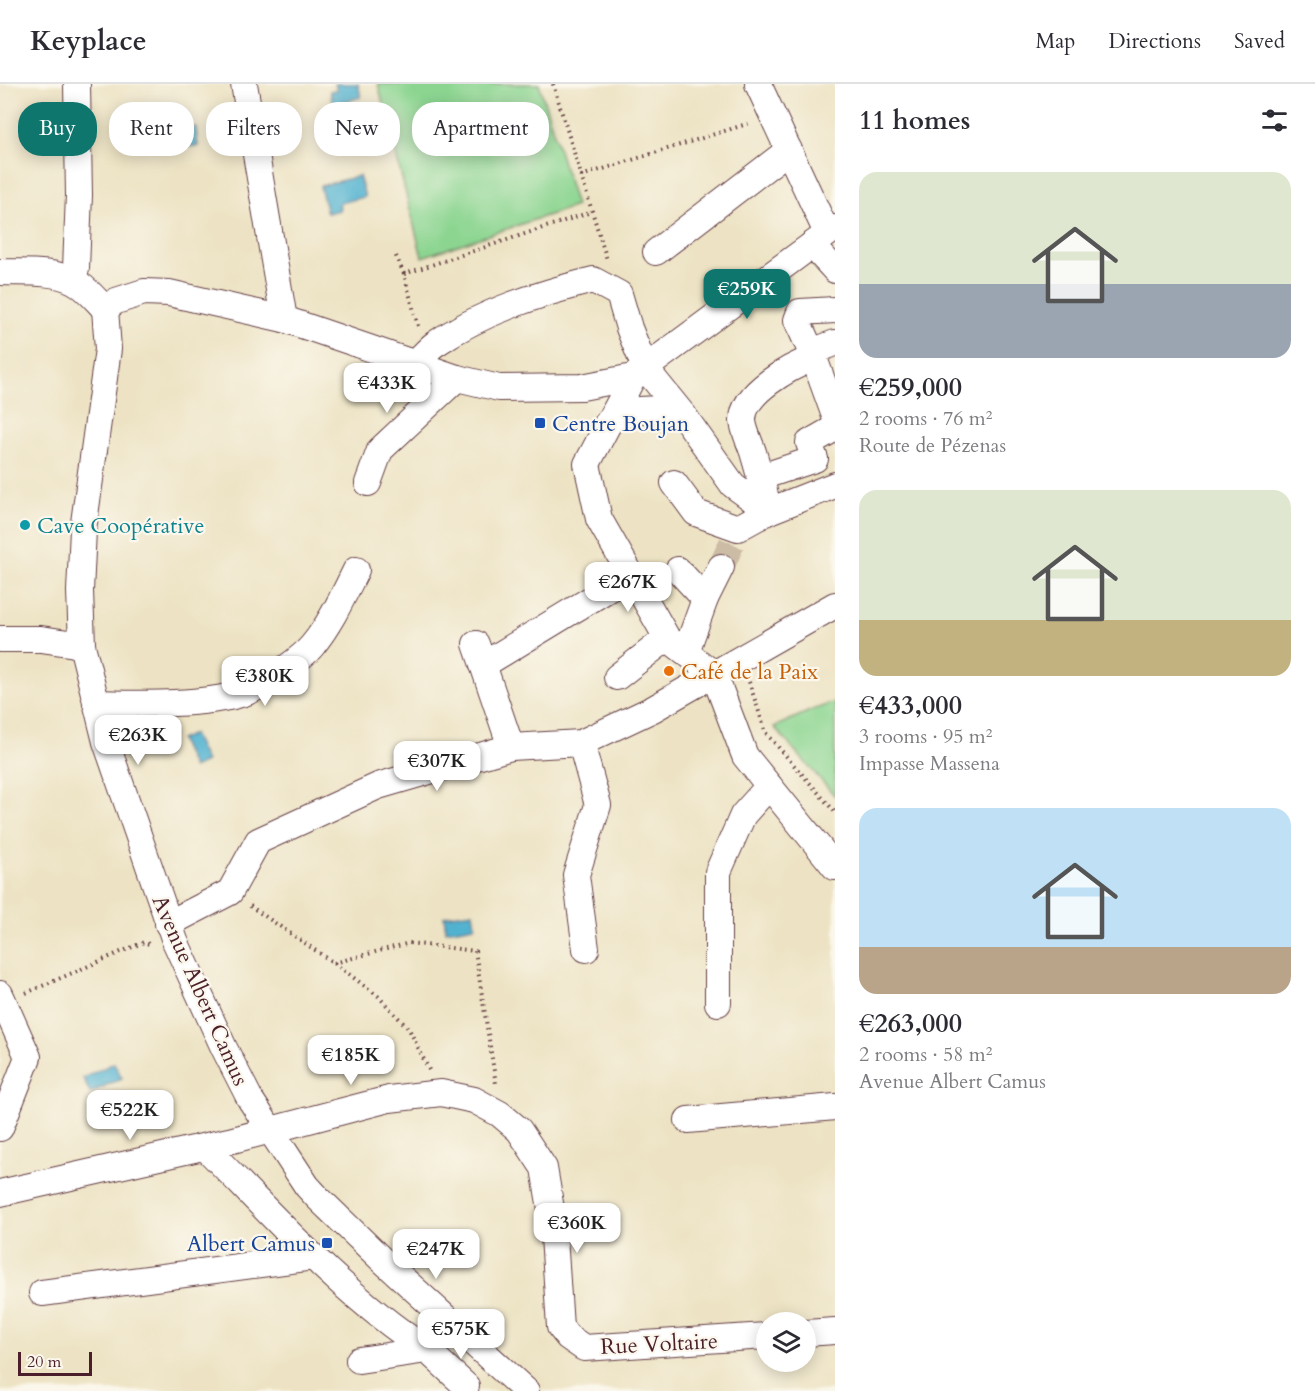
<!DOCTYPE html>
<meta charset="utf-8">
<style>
:root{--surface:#fff;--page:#f7f7f7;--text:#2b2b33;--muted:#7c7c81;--line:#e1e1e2;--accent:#0f766e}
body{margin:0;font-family:Cardo,serif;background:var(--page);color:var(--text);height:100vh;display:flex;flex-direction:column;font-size:22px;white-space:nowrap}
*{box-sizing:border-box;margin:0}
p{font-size:20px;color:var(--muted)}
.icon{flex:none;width:33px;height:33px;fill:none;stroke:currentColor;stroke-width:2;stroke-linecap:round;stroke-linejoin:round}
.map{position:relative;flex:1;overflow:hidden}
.side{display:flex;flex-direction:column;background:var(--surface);width:480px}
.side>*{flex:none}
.banner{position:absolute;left:18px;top:18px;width:570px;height:54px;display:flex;gap:12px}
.tools{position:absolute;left:756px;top:1228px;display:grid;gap:12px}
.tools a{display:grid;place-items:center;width:60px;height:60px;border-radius:50%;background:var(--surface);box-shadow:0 3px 15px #0003;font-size:30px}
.scale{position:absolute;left:18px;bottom:15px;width:74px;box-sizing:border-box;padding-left:6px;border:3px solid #4a1f2b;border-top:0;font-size:16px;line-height:21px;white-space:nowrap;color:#4a1f2b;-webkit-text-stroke:4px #fbf7ec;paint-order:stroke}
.price{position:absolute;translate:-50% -51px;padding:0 14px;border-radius:12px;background:#fff;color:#222;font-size:20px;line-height:39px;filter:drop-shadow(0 2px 3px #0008)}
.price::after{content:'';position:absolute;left:50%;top:36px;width:18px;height:14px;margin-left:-9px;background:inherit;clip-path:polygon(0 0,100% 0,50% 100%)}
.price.current{background:var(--accent);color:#fff}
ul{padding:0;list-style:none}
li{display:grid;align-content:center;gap:12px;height:318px;padding:0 24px}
li span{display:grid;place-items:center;height:186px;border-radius:18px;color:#555}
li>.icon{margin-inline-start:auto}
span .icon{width:108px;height:108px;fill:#fffc;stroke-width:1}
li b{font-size:26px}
h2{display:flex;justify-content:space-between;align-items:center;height:72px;padding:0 24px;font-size:26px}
.tag{padding:0 21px;border-radius:24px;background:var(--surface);box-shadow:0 3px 15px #0003;font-size:21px;line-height:54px}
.tag.current{background:var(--accent);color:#fff}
header{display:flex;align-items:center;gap:36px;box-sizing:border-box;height:84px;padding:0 30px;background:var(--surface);border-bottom:2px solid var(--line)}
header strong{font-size:28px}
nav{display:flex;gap:33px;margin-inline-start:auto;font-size:21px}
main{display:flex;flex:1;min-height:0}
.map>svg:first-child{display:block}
</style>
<header>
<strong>Keyplace</strong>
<nav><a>Map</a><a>Directions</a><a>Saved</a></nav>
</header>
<main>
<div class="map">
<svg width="835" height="1307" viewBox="0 0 835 1307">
<rect width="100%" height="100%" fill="#fbf7ec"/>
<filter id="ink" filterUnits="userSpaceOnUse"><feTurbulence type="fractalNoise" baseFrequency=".0167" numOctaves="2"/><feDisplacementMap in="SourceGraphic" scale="12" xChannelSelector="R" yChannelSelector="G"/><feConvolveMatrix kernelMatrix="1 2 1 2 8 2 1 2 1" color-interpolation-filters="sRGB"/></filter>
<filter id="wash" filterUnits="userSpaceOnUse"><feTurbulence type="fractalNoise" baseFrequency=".008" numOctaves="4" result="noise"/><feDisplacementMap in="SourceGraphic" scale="24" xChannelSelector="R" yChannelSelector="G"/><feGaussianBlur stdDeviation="1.35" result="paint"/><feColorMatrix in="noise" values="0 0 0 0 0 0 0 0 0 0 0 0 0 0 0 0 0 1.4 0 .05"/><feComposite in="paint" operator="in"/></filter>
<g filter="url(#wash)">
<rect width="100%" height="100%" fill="#ede3c4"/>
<g fill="#8cd591" stroke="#6b7a5e" stroke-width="1.5">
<polygon points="378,0 539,0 576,122 422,173"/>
<polygon points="835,618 835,712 774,643 812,626"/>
</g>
<g fill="#51b2d0" stroke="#4e687e" stroke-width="1.5">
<polygon points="335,0 358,0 361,13 333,21 330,7 337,6"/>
<polygon points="196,43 198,62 161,64 160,58 156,58 156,51 160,51 160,46"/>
<polygon points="359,92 365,113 339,119 340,126 327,129 320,102"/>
<polygon points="193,650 206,678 193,684 180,656"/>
<polygon points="473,828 475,842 446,847 444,832"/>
<polygon points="114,979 122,994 90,1009 83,994"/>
</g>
</g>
<g filter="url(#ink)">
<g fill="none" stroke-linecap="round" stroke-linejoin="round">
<polyline stroke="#ccbca5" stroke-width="26" stroke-dasharray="26 13" stroke-linecap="butt" points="721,483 736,450"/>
<g stroke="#623c42" stroke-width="28">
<g id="minor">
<polyline points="244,0 284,235"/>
<polyline points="758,0 827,149"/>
<polyline points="812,161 835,186"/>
<polyline points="656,168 789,66"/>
<path d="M0,188C24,189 52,186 74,197C86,203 96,216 105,225"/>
<polyline points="73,196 76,184 79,111 77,0"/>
<polyline points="105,225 108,265 83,446 80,507 82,561 106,658 175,857 224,964 250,1015 307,1102 318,1114 380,1174 526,1307"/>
<polyline points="105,225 116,217 144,208 169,209 284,235 457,294 499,304 582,303 633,293 835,144"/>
<polyline points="835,226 800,228 797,236 814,274 835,332"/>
<polyline points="811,268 835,259"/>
<path d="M415,279C422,273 428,265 435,260C481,228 539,210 593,196L619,210L629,244L645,284L684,332L733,401L769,427L835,401"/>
<polyline points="633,293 587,380 599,435 667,554 714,590 835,521"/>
<polyline points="608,337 639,326 660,325 684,332"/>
<polyline points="761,393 815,375 809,359 835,344"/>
<polyline points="368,399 380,366 457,294"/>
<path d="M674,399L696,429L738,444L769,427C764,407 759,388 753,368C750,359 744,347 743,337C742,308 792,282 814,274"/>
<polyline points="678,486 705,515"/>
<polyline points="0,555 41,555 82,561"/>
<polyline points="476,560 511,663"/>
<polyline points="686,568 705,515 721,483"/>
<polyline points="483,581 631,491"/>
<polyline points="617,593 667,554"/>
<path d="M96,619C141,620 201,622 244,609C260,604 301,575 312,562C331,539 343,512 356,486"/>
<polyline points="581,659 598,721 576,791 586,865"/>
<polyline points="168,840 230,808 258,757 378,702 511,663 581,659 653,625 714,590 745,672 835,783"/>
<polyline points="0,910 28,973 0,1044"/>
<polyline points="718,919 718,788 743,731 769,702"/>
<polyline points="688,1036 835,1023"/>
<path d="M205,1063C275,1134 343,1211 427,1266"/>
<polyline points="0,1109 229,1057 389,1015 441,1009 474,1016 500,1030 519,1046 544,1084 553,1137 560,1243 568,1253 584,1264 766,1252"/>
<polyline points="42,1209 313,1173"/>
<polyline points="806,1249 835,1247"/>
<polyline points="359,1276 427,1266 466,1302"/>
</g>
</g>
<g stroke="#623c42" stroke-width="4" stroke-dasharray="1.5 4.5" stroke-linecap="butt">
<polyline points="553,0 607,176"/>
<polyline points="581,92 750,39"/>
<polyline points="396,172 404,190 418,242"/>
<polyline points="404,190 591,128"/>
<polyline points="749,598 766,649 835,728"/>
<polyline points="250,822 334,879 378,912 409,945 429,986"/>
<polyline points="334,879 409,859 475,867 496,1000"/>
<polyline points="26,909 144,858 149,860"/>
</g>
<use href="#minor" stroke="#fff" stroke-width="26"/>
</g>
</g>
<g fill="#1a4fb4" stroke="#fbf7ec" stroke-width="2">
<rect x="534" y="333" width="12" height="12" rx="3"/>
<rect x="321" y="1153" width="12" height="12" rx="3"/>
</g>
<circle fill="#0f9aa8" stroke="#fbf7ec" stroke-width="2" cx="25" cy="441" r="6"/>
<circle fill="#e8710a" stroke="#fbf7ec" stroke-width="2" cx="669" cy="587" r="6"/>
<g text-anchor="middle" stroke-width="4.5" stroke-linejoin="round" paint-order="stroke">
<g font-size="22" fill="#164399" stroke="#fbf7ec" text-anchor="start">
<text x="552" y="347">Centre Boujan</text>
<text x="315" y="1167" text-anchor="end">Albert Camus</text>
</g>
<g font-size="22" fill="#0d838f" stroke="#fbf7ec" text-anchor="start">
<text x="37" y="449">Cave Coopérative</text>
</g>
<g font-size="22" fill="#c56008" stroke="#fbf7ec" text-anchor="start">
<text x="681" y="595">Café de la Paix</text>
</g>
<g font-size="22" fill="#4a1f2b" stroke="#fbf7ec">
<text transform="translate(201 906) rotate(66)" y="8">Avenue Albert Camus</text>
<text transform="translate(659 1259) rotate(-3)" y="8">Rue Voltaire</text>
</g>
</g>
</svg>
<div class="tools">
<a><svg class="icon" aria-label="layers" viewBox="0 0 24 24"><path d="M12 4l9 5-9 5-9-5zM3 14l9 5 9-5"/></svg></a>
</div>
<div class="scale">20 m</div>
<b class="price current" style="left:747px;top:236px">€259K</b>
<b class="price" style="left:387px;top:330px">€433K</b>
<b class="price" style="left:628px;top:529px">€267K</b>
<b class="price" style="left:265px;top:623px">€380K</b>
<b class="price" style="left:138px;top:682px">€263K</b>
<b class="price" style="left:437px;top:708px">€307K</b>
<b class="price" style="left:351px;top:1002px">€185K</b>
<b class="price" style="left:130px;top:1057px">€522K</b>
<b class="price" style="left:577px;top:1170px">€360K</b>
<b class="price" style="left:436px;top:1196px">€247K</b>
<b class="price" style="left:461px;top:1276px">€575K</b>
<div class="banner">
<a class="tag current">Buy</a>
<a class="tag">Rent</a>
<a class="tag">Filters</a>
<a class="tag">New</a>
<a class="tag">Apartment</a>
</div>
</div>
<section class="side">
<h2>11 homes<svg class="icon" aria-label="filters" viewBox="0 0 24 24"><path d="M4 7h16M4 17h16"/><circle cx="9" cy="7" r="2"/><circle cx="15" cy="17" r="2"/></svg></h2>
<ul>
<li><span style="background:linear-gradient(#dfe7d0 60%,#9aa5b1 0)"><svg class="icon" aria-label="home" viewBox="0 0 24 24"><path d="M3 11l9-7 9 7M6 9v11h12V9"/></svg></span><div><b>€259,000</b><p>2 rooms · 76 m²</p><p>Route de Pézenas</p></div></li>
<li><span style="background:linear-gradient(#dfe7d0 70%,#c2b280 0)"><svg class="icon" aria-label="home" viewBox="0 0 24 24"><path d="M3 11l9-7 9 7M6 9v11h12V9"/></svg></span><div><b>€433,000</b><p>3 rooms · 95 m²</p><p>Impasse Massena</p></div></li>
<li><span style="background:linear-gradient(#bfe0f5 75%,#b9a48a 0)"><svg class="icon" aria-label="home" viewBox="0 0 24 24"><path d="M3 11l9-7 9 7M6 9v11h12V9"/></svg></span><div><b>€263,000</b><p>2 rooms · 58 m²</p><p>Avenue Albert Camus</p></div></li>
</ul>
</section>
</main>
